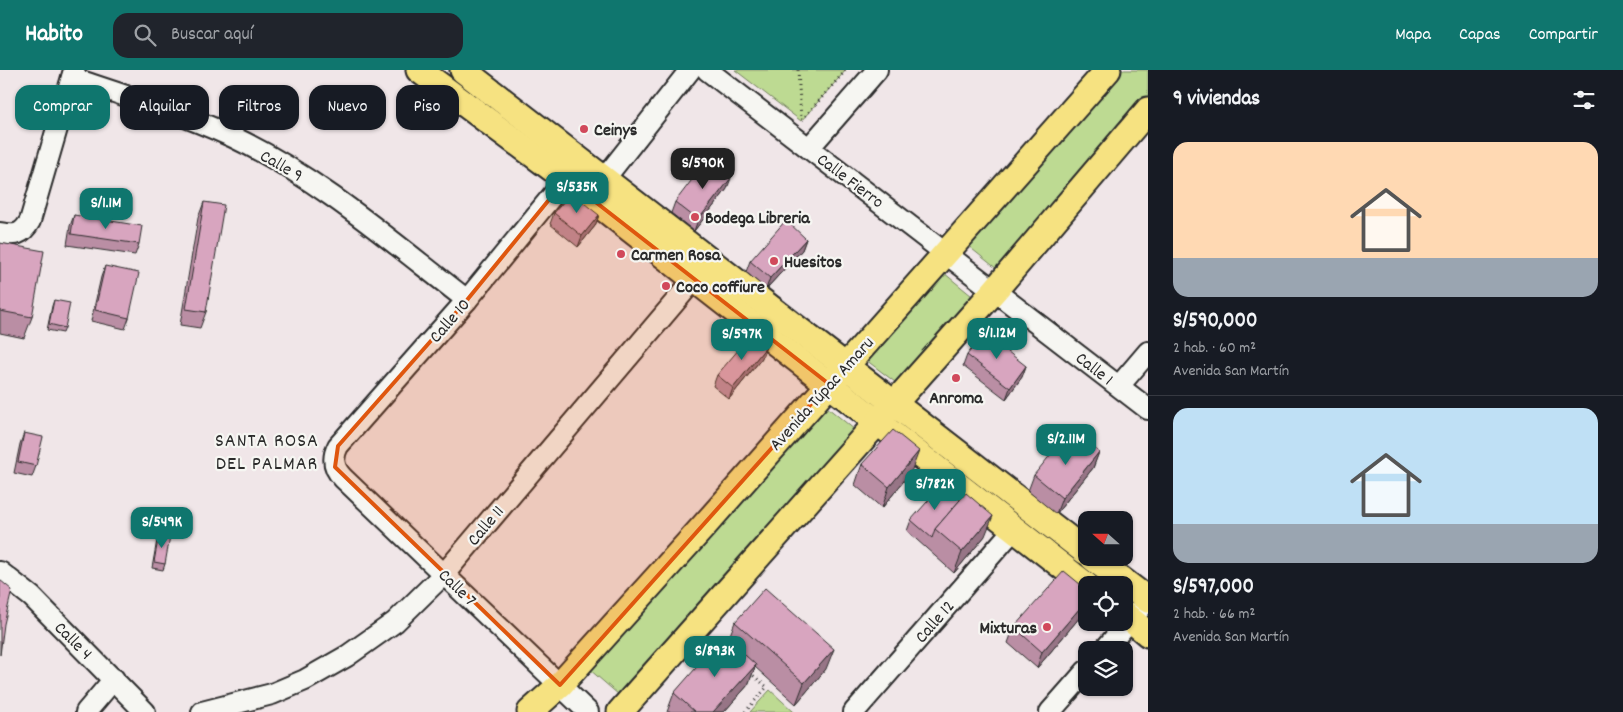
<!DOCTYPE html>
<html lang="es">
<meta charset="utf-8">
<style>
:root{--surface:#171b24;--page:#20242c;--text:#f1f3f6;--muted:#9ea1a6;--line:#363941;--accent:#0f766e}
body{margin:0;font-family:Dekko,sans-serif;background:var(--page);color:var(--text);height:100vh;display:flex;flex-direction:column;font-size:19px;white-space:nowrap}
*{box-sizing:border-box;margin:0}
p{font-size:16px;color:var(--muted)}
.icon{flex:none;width:28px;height:28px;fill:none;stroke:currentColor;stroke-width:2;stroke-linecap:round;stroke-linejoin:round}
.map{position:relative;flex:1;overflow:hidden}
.side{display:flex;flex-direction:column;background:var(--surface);width:475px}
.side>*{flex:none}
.guide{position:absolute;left:15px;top:15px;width:475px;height:45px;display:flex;gap:10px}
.needle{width:32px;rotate:291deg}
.buttons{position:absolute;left:1078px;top:441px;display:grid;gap:10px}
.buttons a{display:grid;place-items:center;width:55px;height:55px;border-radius:10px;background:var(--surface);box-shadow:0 1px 4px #0004;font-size:25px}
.price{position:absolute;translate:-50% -42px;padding:0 11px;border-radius:10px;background:var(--accent);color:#fff;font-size:16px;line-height:32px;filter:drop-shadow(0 1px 2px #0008)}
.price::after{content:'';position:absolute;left:50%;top:30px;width:15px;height:11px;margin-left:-8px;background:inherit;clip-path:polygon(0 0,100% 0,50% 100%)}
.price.active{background:#222;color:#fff}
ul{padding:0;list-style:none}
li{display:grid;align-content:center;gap:10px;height:265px;padding:0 25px}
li+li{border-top:1px solid var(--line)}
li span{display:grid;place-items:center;height:155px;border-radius:15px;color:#555}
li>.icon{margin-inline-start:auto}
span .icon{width:90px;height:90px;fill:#fffc;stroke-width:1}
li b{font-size:21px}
h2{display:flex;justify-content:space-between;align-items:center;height:60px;padding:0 25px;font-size:21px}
.tag{padding:0 18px;border-radius:15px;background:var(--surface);box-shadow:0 1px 4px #0004;font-size:18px;line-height:45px}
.tag.active{background:var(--accent);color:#fff}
header{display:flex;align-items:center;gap:30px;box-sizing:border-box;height:70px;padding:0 25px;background:var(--accent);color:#fff}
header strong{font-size:24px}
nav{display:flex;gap:28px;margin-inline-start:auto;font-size:18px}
.search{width:350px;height:45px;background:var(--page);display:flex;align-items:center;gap:12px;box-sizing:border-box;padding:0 18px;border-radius:15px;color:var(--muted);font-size:19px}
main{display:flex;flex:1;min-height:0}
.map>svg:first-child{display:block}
</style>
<header>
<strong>Habito</strong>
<div class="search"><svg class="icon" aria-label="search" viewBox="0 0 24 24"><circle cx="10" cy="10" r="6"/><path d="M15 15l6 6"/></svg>Buscar aquí</div>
<nav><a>Mapa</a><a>Capas</a><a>Compartir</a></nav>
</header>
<main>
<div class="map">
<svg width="1148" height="642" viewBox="0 0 1148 642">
<rect width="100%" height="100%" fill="#f0e6e8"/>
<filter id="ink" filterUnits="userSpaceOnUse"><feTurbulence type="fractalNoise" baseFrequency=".02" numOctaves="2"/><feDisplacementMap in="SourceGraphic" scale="10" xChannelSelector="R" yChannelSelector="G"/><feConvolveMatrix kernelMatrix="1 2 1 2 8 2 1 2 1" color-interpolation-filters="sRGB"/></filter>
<g filter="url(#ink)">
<g fill="#bdda92" stroke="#74825e">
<polygon points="735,0 846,0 801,51"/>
<polygon points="1120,0 1148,0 1148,27 997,199 967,175"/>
<polygon points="944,203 972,226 895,312 866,290"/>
<polygon points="822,333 855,360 619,625 589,599"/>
<polygon points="770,620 794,642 750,642"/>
</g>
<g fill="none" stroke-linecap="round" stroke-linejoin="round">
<g stroke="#2b2b2b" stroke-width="24">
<g id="minor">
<polyline points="707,0 1148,339"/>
<path d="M72,8C126,26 181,43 233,67C319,108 392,172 467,230"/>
<polyline points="809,78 877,0"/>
<polyline points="605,108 690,0"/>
<path d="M566,109L467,230L338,376C332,388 333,398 343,408L588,642"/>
<path d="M0,163C15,166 22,165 30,151L74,0"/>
<polyline points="1119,316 1148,282"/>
<polyline points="0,502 32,527 145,642"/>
<polyline points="1104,580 1148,530"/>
<polyline points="86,642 114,609"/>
<polyline points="202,642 272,624 305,610 347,586 395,552 445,503 703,199"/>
<polyline points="854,642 1014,459"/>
<polyline points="1050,642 1086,601"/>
</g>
</g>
<g stroke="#2b2b2b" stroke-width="29">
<g id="major">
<polyline points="419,0 566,109 1086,515"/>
<polyline points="463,0 1086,482"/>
<polyline points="1093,488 1148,530"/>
<polyline points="1124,544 1148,564"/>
<polyline points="530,642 560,615 703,457 1108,0"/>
<polyline points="620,642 995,220 1148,40"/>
</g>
</g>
<g stroke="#2b2b2b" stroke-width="3" stroke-dasharray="1 4" stroke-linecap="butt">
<polyline points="798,0 801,48"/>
<polyline points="802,50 846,0"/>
<polyline points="745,642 767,617 749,602"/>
</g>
<use href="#minor" stroke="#f6f6f2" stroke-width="20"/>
<use href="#major" stroke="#f6e281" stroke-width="25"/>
</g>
<g fill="#ba8ea4" stroke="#2b2b2b">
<polygon points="727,119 694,161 671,143 675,132"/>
<polygon points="204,132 206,242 200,258 180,255 198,148"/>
<polygon points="554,143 599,145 595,156 578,177 550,154"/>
<polygon points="74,145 139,174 135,185 67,175 70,156"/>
<polygon points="806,169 802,180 766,219 746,202 750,191"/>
<polygon points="0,173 32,247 24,268 0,263"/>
<polygon points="105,196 129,248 125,259 91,251 101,207"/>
<polygon points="54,230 65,258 63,263 47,260 52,236"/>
<polygon points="967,285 1026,296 1022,307 1006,329 963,296"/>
<polygon points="762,288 729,329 713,316 717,305"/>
<polygon points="24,363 36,396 32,407 14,403 20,374"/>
<polygon points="1080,380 1099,382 1093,398 1056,444 1028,421 1034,405"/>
<polygon points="862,394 911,402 882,438 855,415"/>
<polygon points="911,450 985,466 954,503 907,461"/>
<polygon points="159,464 165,494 163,500 152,498 157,470"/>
<polygon points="1086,519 1086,540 1037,598 1008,573 1014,557"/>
<polygon points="735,552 826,599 796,634 755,597 748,615 724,642 667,642 674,623 728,570"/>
</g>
<g fill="#977486" stroke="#2b2b2b">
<polygon points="731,108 727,119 694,161 698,150"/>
<polygon points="599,145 595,156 578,177 582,166"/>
<polygon points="806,169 802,180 766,219 770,208"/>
<polygon points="766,277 762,288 729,329 733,318"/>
<polygon points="1026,296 1022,307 1006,329 1010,318"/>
<polygon points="919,381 911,402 882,438 889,417"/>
<polygon points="1099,382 1093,398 1056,444 1062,428"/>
<polygon points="993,446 985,466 954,503 962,482"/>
<polygon points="1086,531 1086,540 1037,598 1042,582"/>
<polygon points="834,579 826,599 796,634 804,613"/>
<polygon points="756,595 748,615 724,642 713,642"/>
</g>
<g fill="#d8a5bf" stroke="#2b2b2b">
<polygon points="707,90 731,108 698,150 675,132"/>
<polygon points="571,123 599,145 582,166 554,143"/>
<polygon points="204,132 224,135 206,242 186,239"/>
<polygon points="74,145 142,156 139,174 71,164"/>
<polygon points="786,150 806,169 770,208 750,191"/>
<polygon points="0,173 44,181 32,247 0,241"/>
<polygon points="105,196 139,203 129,248 95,240"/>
<polygon points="54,230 70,233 65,258 49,254"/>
<polygon points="984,263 1026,296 1010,318 967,285"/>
<polygon points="751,265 766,277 733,318 717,305"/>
<polygon points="893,360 919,381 889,417 862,394"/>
<polygon points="24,363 43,367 36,396 18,392"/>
<polygon points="1065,367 1080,380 1087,372 1099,382 1062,428 1034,405"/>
<polygon points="942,415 960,430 935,459 932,468 911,450"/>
<polygon points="966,423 993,446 962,482 935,459"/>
<polygon points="159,464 170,466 165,494 154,492"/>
<polygon points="1064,501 1086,519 1086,531 1042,582 1014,557"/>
<polygon points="0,510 12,520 4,554 0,585"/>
<polygon points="765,518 834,579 804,613 735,552"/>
<polygon points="724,566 756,595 713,642 695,642 674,623"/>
</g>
</g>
<path fill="#df570e" fill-opacity="0.2" stroke="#df570e" stroke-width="4" stroke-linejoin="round" d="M566,109L829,314L560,615L335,397L338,376L467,230Z"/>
<g fill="#d1495b" stroke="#f6f6f2" stroke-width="2">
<circle cx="584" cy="59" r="5"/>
<circle cx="695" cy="147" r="5"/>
<circle cx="621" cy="184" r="5"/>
<circle cx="774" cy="191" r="5"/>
<circle cx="666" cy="216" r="5"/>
<circle cx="956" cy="308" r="5"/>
<circle cx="1047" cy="557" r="5"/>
</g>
<g text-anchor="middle" stroke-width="4.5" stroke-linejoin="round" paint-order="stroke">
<g font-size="18" font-weight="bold" fill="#2b2b2b" stroke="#f6f6f2" text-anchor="start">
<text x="594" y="65">Ceinys</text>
<text x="705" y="153">Bodega Libreria</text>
<text x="631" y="190">Carmen Rosa</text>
<text x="784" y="197">Huesitos</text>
<text x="676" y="222">Coco coffiure</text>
<text x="956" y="333" text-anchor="middle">Anroma</text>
<text x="1037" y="563" text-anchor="end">Mixturas</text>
</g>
<g font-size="18" fill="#2b2b2b" stroke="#f6f6f2">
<text transform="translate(282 95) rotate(30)" y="6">Calle 9</text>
<text transform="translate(851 110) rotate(37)" y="6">Calle Fierro</text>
<text transform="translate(449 250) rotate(-49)" y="6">Calle 10</text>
<text transform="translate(1095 298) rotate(38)" y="6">Calle 1</text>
<text transform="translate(821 323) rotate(-48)" y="6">Avenida Túpac Amaru</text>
<text transform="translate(485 455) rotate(-50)" y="6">Calle 11</text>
<text transform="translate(458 517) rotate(44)" y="6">Calle 7</text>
<text transform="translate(934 551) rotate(-49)" y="6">Calle 12</text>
<text transform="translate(74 570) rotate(45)" y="6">Calle 4</text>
</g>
<g font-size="20" letter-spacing="1" fill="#2b2b2b" stroke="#f6f6f2">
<text x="267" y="376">SANTA ROSA<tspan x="267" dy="23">DEL PALMAR</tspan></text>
</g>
</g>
</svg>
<div class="buttons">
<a><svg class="needle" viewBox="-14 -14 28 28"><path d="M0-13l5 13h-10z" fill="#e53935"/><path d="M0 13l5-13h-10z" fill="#9ea1a6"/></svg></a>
<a><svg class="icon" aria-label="locate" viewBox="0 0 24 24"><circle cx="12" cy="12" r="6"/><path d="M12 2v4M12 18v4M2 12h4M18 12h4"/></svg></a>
<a><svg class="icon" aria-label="layers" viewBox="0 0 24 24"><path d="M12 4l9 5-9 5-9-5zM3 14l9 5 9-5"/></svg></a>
</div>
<b class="price active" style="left:703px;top:120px">S/590K</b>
<b class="price" style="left:577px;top:144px">S/535K</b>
<b class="price" style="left:106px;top:160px">S/1.1M</b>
<b class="price" style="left:997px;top:290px">S/1.12M</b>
<b class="price" style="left:742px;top:291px">S/597K</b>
<b class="price" style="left:1066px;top:396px">S/2.11M</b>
<b class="price" style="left:935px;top:441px">S/782K</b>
<b class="price" style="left:162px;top:479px">S/549K</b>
<b class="price" style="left:715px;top:608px">S/893K</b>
<div class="guide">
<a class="tag active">Comprar</a>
<a class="tag">Alquilar</a>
<a class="tag">Filtros</a>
<a class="tag">Nuevo</a>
<a class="tag">Piso</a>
</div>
</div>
<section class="side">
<h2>9 viviendas<svg class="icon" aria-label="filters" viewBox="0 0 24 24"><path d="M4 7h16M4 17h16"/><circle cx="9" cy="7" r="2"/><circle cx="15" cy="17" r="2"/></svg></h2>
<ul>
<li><span style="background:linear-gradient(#ffd9b3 75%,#9aa5b1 0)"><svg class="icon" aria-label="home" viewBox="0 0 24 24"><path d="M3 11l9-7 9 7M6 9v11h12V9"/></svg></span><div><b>S/590,000</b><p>2 hab. · 60 m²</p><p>Avenida San Martín</p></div></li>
<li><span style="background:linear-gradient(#bfe0f5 75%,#9aa5b1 0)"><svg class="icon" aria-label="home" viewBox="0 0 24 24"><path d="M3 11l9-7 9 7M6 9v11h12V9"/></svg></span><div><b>S/597,000</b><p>2 hab. · 66 m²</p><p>Avenida San Martín</p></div></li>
</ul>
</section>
</main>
